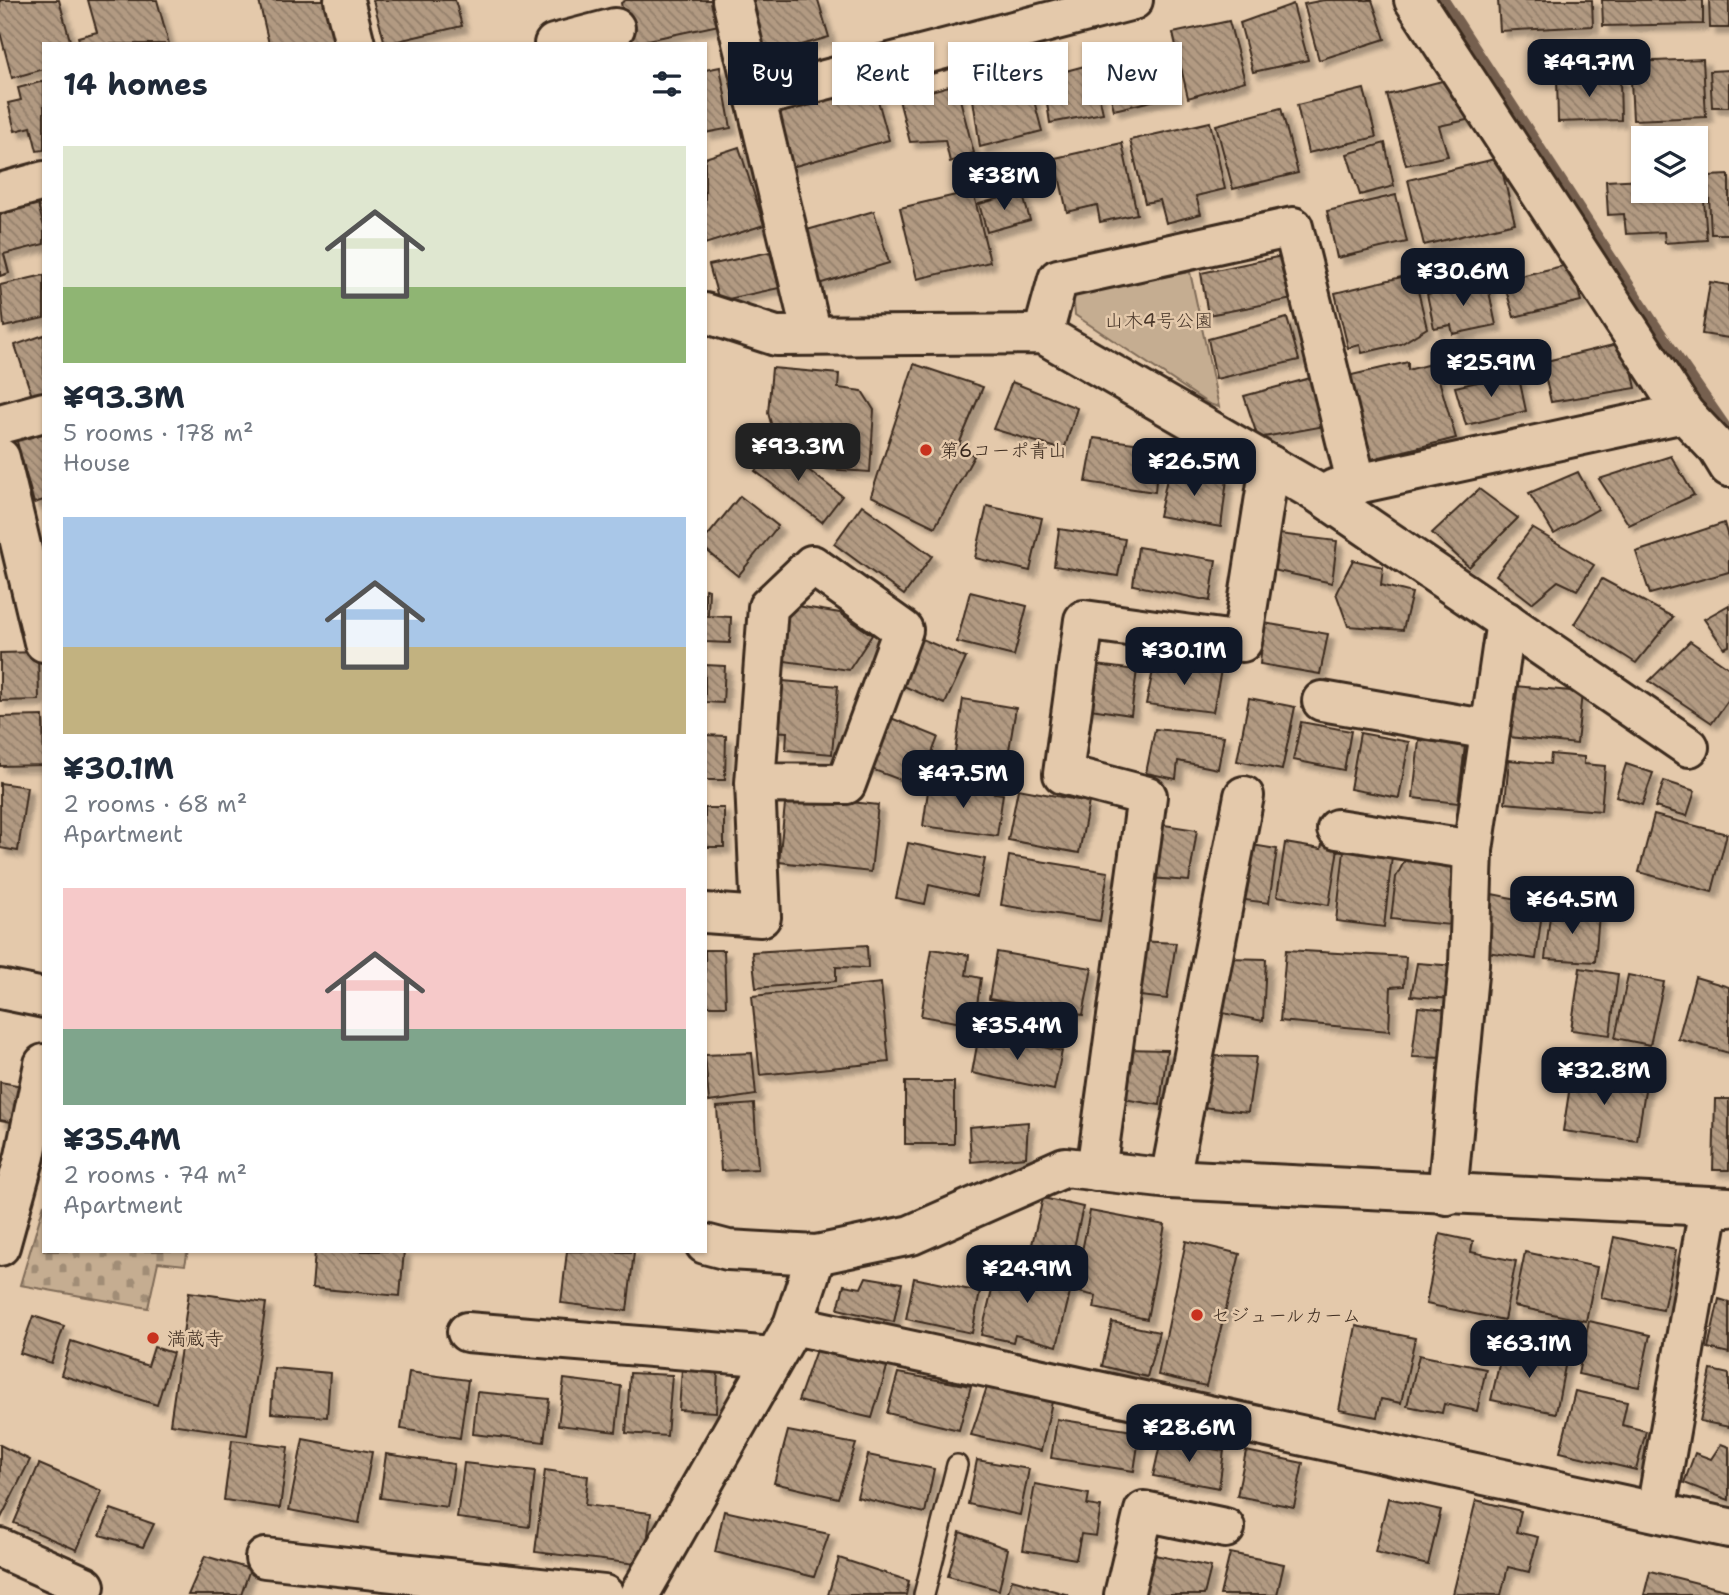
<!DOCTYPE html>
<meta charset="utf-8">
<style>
:root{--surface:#fff;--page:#f6f6f7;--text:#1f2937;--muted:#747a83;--accent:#111827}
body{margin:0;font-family:"Shantell Sans","Klee One",sans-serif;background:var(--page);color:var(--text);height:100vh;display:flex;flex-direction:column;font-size:26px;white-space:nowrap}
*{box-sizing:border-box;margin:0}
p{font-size:23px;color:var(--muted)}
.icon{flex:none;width:38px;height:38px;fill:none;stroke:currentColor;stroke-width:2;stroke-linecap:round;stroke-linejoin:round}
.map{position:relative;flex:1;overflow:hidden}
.drawer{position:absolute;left:42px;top:42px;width:665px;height:1211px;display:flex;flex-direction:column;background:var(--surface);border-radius:0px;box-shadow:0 2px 5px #0004}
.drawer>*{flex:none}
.guide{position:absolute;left:728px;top:42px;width:665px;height:63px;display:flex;gap:14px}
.fabs{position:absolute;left:1631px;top:126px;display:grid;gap:14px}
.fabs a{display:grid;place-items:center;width:77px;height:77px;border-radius:0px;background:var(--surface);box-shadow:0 2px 5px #0004;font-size:35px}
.price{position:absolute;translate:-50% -60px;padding:0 16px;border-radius:14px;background:var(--accent);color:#fff;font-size:23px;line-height:46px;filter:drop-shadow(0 2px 4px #0008)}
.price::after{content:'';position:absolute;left:50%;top:42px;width:21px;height:16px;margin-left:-10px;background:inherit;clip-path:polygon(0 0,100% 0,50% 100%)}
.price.active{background:#222;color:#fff}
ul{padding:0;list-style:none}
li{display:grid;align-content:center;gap:14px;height:371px;padding:0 21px}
li span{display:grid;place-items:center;height:217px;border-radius:0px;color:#555}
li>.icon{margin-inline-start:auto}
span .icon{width:126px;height:126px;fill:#fffc;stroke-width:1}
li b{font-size:30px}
h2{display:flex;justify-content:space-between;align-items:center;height:84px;padding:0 21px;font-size:30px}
.tag{padding:0 24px;border-radius:0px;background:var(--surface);box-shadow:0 2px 5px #0004;font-size:24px;line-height:63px}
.tag.active{background:var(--accent);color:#fff}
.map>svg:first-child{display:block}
</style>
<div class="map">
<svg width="1729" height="1595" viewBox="0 0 1729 1595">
<defs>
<pattern id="cemetery-stones" width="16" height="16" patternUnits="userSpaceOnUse" patternTransform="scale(1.75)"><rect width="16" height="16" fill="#c5ad91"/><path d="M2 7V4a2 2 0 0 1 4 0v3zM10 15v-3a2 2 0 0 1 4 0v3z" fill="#a18d76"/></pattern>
<pattern id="building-back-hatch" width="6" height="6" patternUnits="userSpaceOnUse" patternTransform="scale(1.75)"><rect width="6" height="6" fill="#b29a82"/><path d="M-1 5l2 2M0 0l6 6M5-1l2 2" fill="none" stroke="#927e6a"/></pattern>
<filter id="shadow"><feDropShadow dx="6" dy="6" stdDeviation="2" flood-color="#0004"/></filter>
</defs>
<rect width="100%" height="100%" fill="#e4c9ab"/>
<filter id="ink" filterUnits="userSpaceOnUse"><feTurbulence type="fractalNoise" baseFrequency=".0143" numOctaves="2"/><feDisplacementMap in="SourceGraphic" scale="14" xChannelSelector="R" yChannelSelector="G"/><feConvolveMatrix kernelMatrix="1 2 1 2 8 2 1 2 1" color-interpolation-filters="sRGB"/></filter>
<g filter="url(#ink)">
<polygon fill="#c5ad91" stroke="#806c58" stroke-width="2" points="1190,272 1219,407 1209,404 1075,315 1073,292"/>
<polygon fill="url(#cemetery-stones)" stroke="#806c58" stroke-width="2" points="44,1204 44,1251 188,1251 185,1265 158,1262 148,1308 20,1285"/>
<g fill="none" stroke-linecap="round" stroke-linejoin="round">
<polyline stroke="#76614f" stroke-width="12" points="1443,0 1655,326 1729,433"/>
</g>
<g fill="url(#building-back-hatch)" stroke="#3b2a1e" stroke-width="2" filter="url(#shadow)">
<polygon points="0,0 59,0 71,44 44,44 44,69 12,78 0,32"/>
<polygon points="88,0 157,0 169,44 80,44 78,37 97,32"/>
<polygon points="265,0 326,0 337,44 269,44 259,1"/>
<polygon points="373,0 455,0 462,26 385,44"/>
<polygon points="626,0 713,0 719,25 629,44 621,3"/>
<polygon points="744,0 818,0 829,37 760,57"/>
<polygon points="1324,0 1372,0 1385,39 1319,60 1304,4"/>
<polygon points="1498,0 1592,0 1593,26 1500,31"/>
<polygon points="1602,0 1703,0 1703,24 1603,26"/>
<polygon points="1709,0 1729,0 1729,28 1710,28"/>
<polygon points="1293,4 1308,60 1253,72 1240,23"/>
<polygon points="1229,21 1245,81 1188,98 1173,33"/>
<polygon points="1165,47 1177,95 1114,110 1103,67"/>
<polygon points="1703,59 1706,117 1633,120 1630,62"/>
<polygon points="1092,64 1103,113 1050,123 1043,77"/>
<polygon points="720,67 731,128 705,133 705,70"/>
<polygon points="1729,70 1729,107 1712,107 1710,71"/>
<polygon points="1010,75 1008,93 1032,93 1042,131 980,147 971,86"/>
<polygon points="1620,77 1621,120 1558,122 1557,78"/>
<polygon points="1454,78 1467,120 1439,126 1448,156 1406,165 1387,95"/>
<polygon points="44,81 44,150 37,151 31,127 15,131 8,103 21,100 18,88"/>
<polygon points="956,84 974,153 950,162 945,140 910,142 899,100"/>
<polygon points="874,86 889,140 788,168 773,115"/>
<polygon points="1364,89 1376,137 1308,153 1297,105"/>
<polygon points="1281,108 1298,173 1233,189 1216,125"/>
<polygon points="1210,122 1225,189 1196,196 1201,214 1166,223 1160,200 1145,203 1130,140"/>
<polygon points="1122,143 1137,214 1100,222 1097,205 1067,212 1055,158"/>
<polygon points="1385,143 1394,186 1360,195 1347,154"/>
<polygon points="739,147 764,225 705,244 705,158"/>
<polygon points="1499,158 1515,223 1424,245 1408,180"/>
<polygon points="1702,174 1707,240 1665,243 1664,232 1626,234 1624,214 1608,215 1606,181 1643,179 1643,191 1696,191 1696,175"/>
<polygon points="1729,175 1729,234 1711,234 1708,176"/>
<polygon points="973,191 990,262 917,279 900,208"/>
<polygon points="1022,192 1030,220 987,232 979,204"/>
<polygon points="35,194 44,227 44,244 4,254 9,273 0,276 0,203"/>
<polygon points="1396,195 1407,242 1337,258 1327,211"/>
<polygon points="874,211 889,263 815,285 800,232"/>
<polygon points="770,252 779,288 719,301 709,265"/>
<polygon points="1282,256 1293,299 1208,315 1201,273"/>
<polygon points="1571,264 1581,301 1514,317 1503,280"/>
<polygon points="1414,274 1427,328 1401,344 1362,353 1360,345 1348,348 1335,293"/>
<polygon points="44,275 44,318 4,327 0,285"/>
<polygon points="1487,282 1496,325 1453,334 1451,325 1434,328 1427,294"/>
<polygon points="1710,282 1729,285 1729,338 1702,334"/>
<polygon points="1287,318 1299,360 1216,379 1208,339"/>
<polygon points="44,335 44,395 33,399 15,345"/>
<polygon points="1626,342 1636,388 1551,402 1542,362"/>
<polygon points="1408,362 1408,370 1434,363 1456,438 1364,461 1343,377"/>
<polygon points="914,364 983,387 959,444 974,456 935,527 871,496"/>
<polygon points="772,368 839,374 838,388 862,391 874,410 870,472 826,469 775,437 768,413"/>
<polygon points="1518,373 1526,411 1466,425 1455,387"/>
<polygon points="1314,377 1325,426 1258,438 1244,396"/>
<polygon points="1012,382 1077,408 1064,450 993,429"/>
<polygon points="44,430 44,500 34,503 16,438"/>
<polygon points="1094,438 1159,446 1155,492 1086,482"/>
<polygon points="775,444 842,496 822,522 755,471"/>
<polygon points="1671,456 1694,495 1629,525 1599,479"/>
<polygon points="1169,469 1227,479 1221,527 1159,516"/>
<polygon points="1578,472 1598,509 1554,534 1529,493"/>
<polygon points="1479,489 1518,518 1469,567 1432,533"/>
<polygon points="740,496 778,526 738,576 705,549 705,539"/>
<polygon points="862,505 932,556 904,595 834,544"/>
<polygon points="987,506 1042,518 1030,571 975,558"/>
<polygon points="1724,523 1729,541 1729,572 1650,594 1636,552"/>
<polygon points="1532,528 1594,565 1577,590 1558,581 1532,603 1496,575"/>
<polygon points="1059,529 1125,539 1118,576 1054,566"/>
<polygon points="1279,534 1337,541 1332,583 1273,570"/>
<polygon points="1138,547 1216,560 1210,601 1133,585"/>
<polygon points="1353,560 1383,567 1381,585 1412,593 1403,630 1348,626 1336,593"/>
<polygon points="1602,579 1673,617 1636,663 1574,624"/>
<polygon points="705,589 709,590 708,616 731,617 730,643 705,642"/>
<polygon points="970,592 1027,606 1014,656 957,642"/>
<polygon points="779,603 840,613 872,635 849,670 770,659"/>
<polygon points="1729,605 1729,646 1724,648 1704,619"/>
<polygon points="1264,623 1328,634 1320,674 1260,664"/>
<polygon points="913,635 966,658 945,704 892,681"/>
<polygon points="1690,641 1729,668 1729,699 1712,723 1649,681"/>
<polygon points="38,652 39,700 0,701 0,653"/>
<polygon points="1155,661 1221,670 1213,712 1146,704"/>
<polygon points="1088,664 1137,670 1131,715 1083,708"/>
<polygon points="705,665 725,666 723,703 705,702"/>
<polygon points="772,680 838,686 832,754 786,750 787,732 768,731"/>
<polygon points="1514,686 1582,692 1577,744 1509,737"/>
<polygon points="1249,698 1295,707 1282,770 1237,761"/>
<polygon points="963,699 1016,708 1005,774 953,765"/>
<polygon points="43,716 44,765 0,766 0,717"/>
<polygon points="886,716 938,737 919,787 866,767"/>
<polygon points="1301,722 1351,731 1344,770 1293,760"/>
<polygon points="1155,729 1224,736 1218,769 1178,761 1176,779 1146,773"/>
<polygon points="1360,733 1409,742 1399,798 1350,789"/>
<polygon points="705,735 726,736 725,780 705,780"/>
<polygon points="1419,740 1465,746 1458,803 1413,798"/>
<polygon points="1551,754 1584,757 1584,764 1605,766 1601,811 1505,803 1509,760 1550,764"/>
<polygon points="1626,764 1653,773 1642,805 1616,796"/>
<polygon points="1664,781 1695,791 1687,816 1655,807"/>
<polygon points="0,783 27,787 18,851 0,848"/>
<polygon points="929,784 1003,794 997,836 923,826"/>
<polygon points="1018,789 1089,802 1079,853 1008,840"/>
<polygon points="786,795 878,805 871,872 779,862"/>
<rect x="705" y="808" width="19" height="39"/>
<polygon points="1654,815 1727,834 1712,892 1639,872"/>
<polygon points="1158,824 1197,830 1189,881 1150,878"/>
<polygon points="1323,840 1339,842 1329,905 1277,896 1285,843 1321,849"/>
<polygon points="908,843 985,859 977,896 929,885 925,904 896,898"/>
<polygon points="1246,844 1277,849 1269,903 1236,899"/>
<polygon points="1344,851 1392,856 1384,927 1336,921"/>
<polygon points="1009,856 1108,872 1100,921 1001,905"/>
<polygon points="1407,856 1456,861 1450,925 1391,919 1396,877"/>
<polygon points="1492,894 1543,904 1536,959 1486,952"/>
<polygon points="1551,907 1599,914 1595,962 1545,959"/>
<polygon points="1138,941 1176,943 1167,999 1131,995"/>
<polygon points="867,945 868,968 836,967 836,981 756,988 752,952"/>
<polygon points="932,949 969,955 966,975 981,978 974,1025 921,1016"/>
<polygon points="705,950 724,950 726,1006 705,1006"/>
<polygon points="1286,950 1406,957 1404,986 1391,987 1389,1031 1280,1021"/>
<polygon points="997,952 1092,968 1083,1015 989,999"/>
<polygon points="1227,958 1266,959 1263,1021 1218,1012"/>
<polygon points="1417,963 1456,966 1453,999 1411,996"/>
<polygon points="1580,968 1618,974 1610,1035 1571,1030"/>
<polygon points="1628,975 1664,982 1650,1045 1615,1038"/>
<polygon points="1695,977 1729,987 1729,1053 1678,1039"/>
<polygon points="881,983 889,1062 760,1075 752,996"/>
<polygon points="1418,1007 1449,1010 1447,1058 1412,1057"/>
<polygon points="979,1034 1062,1051 1054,1090 972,1073"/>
<polygon points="1124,1049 1167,1050 1160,1105 1117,1098"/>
<polygon points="752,1053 756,1095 709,1102 705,1055"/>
<polygon points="1206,1056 1256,1057 1248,1112 1202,1107"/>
<polygon points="1572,1073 1646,1084 1637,1141 1563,1131"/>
<polygon points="0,1082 23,1086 17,1123 0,1120"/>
<rect x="905" y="1082" width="49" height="62"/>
<polygon points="1715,1099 1729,1099 1729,1170 1713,1170"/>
<polygon points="754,1104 758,1169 721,1171 717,1107"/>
<polygon points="1028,1122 1026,1157 971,1162 969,1127"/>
<polygon points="1043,1198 1083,1207 1069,1270 1028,1261"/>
<polygon points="1090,1211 1165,1225 1147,1319 1094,1308 1096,1296 1074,1291"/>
<polygon points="1440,1234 1473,1241 1471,1252 1516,1261 1504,1320 1426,1304"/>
<polygon points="1614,1237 1676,1250 1663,1310 1601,1298"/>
<polygon points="1186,1241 1240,1254 1206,1386 1158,1375"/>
<polygon points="315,1251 404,1251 400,1296 312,1288"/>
<polygon points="567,1251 634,1252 627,1311 561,1303"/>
<polygon points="1525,1252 1597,1267 1586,1321 1514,1306"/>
<polygon points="999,1262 1073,1281 1057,1346 1015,1335 1013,1342 981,1335"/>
<polygon points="866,1277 902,1283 894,1322 838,1309 844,1285 861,1288"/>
<polygon points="914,1278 980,1292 972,1333 906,1319"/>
<polygon points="189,1292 266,1303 247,1435 170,1424"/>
<polygon points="1719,1299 1729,1302 1729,1353 1708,1348"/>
<polygon points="33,1316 64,1326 51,1363 20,1353"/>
<polygon points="1589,1321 1650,1335 1639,1387 1578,1374"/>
<polygon points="1112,1322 1159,1332 1147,1377 1102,1366"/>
<polygon points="1356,1326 1415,1338 1401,1403 1381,1399 1377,1417 1339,1410"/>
<polygon points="71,1341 148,1366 154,1347 173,1353 157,1405 61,1375"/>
<polygon points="1503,1347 1566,1361 1556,1413 1491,1400"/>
<polygon points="816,1350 888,1364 872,1418 798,1401"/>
<polygon points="1419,1355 1486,1369 1477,1411 1444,1404 1442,1413 1407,1406"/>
<polygon points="274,1368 330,1373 327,1417 271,1413"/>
<polygon points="682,1368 718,1370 716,1412 679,1410"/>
<polygon points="1711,1370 1729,1374 1729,1427 1700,1421"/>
<polygon points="409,1372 468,1380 460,1438 401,1429"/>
<polygon points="630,1373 672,1375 667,1436 626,1433"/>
<polygon points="898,1373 971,1386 959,1430 887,1413"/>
<polygon points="564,1379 621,1386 616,1432 558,1425"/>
<polygon points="987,1387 1052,1402 1041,1451 971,1435"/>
<polygon points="1575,1391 1627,1402 1622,1425 1646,1431 1636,1470 1560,1452"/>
<polygon points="477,1392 549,1399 544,1442 473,1434"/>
<polygon points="1057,1419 1140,1432 1134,1471 1051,1458"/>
<polygon points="788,1431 856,1444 838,1498 774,1483"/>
<polygon points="303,1439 372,1452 359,1523 289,1510"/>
<polygon points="232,1440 288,1447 280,1508 224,1500"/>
<polygon points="1161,1440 1224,1451 1219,1488 1153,1476"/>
<polygon points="1721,1444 1729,1447 1729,1500 1684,1483 1695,1453 1711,1459"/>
<polygon points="0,1445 30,1460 1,1518 0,1517"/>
<polygon points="1246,1451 1303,1463 1294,1507 1237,1496"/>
<polygon points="386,1454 454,1464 447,1507 380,1498"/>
<polygon points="868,1455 934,1469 925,1513 857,1497"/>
<polygon points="977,1460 1029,1469 1020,1515 968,1504"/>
<polygon points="464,1463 535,1471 529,1527 457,1518"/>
<polygon points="39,1464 102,1491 77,1550 14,1523"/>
<polygon points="545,1470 588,1476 585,1505 651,1513 644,1565 535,1552"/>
<polygon points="1035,1484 1089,1494 1087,1505 1101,1507 1096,1536 1081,1534 1076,1559 1023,1550"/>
<polygon points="1388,1498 1441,1510 1428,1565 1375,1552"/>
<polygon points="1476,1500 1521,1511 1516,1532 1538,1537 1529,1572 1508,1567 1501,1595 1453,1594"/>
<polygon points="111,1509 154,1524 143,1547 100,1535"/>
<polygon points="724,1511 829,1534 814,1577 715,1552"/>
<polygon points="960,1532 1008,1549 999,1590 948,1576"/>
<polygon points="1230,1553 1284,1564 1277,1595 1220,1595"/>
<polygon points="1155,1555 1211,1567 1204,1595 1145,1595"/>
<polygon points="205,1556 250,1569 241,1595 188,1595"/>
<polygon points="839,1558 909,1581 906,1595 828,1595"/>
<polygon points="1650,1571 1729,1591 1729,1595 1644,1595"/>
<polygon points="1012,1579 1069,1595 1007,1595"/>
</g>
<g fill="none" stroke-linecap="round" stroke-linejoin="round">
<g stroke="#3b2a1e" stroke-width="24">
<polyline id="service" points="924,1595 957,1465"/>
</g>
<g stroke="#3b2a1e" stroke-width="44">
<g id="minor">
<polyline points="344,0 355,44"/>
<polyline points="732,0 812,335"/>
<polyline points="1414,0 1684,413 1718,449 1729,467"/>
<polyline points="554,44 615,28"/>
<polyline points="755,98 1133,0"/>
<polyline points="0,193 44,181"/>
<polyline points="705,313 776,336 1043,334 1318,493 1689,747"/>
<polyline points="1043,334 1058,279 1293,227 1357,485"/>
<polyline points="0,424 44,412"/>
<polyline points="0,458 44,642"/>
<polyline points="1334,489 1684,413"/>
<polyline points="1322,701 1490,730"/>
<polyline points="1337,829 1473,850"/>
<polyline points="705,913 761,917 755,783 768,607 812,565 903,630 846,784 755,783"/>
<polyline points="0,989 44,998"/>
<polyline points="1096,1171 1147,796 1063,774 1084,620 1242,642 1270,465"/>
<polyline points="1170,1179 1244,796"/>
<polyline points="1447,1195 1469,964 1473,850 1506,621"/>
<polyline points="705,1244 728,1250 816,1255 911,1235 1065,1167 1170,1179 1729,1207"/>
<polyline points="0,1246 25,1156 44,1064"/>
<polyline points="793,1325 1729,1528"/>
<polyline points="467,1332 774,1357"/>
<polyline points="1656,1511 1709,1207"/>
<polyline points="0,1548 85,1586"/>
<polyline points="265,1558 604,1595"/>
<polyline points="639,1595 793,1325 816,1255"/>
<polyline points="1124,1595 1144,1511 1225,1528"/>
</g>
</g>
<use href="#service" stroke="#e4c9ab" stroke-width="19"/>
<use href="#minor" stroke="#e4c9ab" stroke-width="38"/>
</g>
</g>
<g fill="#c8321e" stroke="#e4c9ab" stroke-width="2.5">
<circle cx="926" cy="450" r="7"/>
<circle cx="1197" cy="1315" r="7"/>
<circle cx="153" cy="1338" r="7"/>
</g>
<g text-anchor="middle" stroke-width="5" stroke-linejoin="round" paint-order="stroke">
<g font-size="19" fill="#49372a" stroke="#e4c9ab">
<text x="1159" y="327">山木4号公園</text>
</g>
<g font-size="19" fill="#3b2a1e" stroke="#e4c9ab" text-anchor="start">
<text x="940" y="457">第6コーポ青山</text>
<text x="1211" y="1322">セジュールカーム</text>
<text x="167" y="1345">満蔵寺</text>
</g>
</g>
</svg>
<div class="fabs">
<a><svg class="icon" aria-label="layers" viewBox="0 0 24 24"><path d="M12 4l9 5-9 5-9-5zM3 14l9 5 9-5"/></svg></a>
</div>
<b class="price" style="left:1589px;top:99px">¥49.7M</b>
<b class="price" style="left:1004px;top:212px">¥38M</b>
<b class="price" style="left:1463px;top:308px">¥30.6M</b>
<b class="price" style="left:1491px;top:399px">¥25.9M</b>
<b class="price active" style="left:798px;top:483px">¥93.3M</b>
<b class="price" style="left:1194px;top:498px">¥26.5M</b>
<b class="price" style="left:1184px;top:687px">¥30.1M</b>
<b class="price" style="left:963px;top:810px">¥47.5M</b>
<b class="price" style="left:1572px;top:936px">¥64.5M</b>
<b class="price" style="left:1017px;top:1062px">¥35.4M</b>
<b class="price" style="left:1604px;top:1107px">¥32.8M</b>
<b class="price" style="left:1027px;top:1305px">¥24.9M</b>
<b class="price" style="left:1529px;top:1380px">¥63.1M</b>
<b class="price" style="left:1189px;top:1464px">¥28.6M</b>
<div class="guide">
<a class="tag active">Buy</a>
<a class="tag">Rent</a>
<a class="tag">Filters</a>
<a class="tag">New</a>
</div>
<section class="drawer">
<h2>14 homes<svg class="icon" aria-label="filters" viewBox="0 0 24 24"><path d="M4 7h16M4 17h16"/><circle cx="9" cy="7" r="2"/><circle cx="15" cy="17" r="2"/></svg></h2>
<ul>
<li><span style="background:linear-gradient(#dfe7d0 65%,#8fb573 0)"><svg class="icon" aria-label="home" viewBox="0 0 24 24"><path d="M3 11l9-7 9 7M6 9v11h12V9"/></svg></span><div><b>¥93.3M</b><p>5 rooms · 178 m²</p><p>House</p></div></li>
<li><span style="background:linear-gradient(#a9c7e8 60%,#c2b280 0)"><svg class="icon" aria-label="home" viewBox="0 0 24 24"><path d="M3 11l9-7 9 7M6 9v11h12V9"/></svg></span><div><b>¥30.1M</b><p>2 rooms · 68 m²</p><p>Apartment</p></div></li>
<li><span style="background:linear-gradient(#f6c9c9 65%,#7fa58c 0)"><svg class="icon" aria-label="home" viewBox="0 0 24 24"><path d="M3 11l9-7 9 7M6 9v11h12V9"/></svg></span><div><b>¥35.4M</b><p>2 rooms · 74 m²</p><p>Apartment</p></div></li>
</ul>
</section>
</div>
